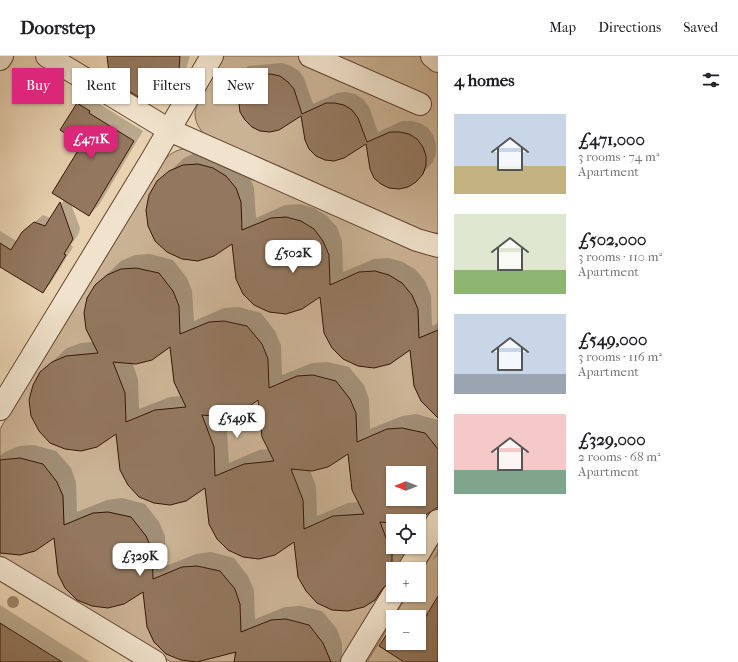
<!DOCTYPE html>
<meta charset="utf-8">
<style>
:root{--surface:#fff;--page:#f2f2f2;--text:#202124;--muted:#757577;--line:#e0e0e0;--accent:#db2777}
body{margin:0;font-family:"IM FELL French Canon",serif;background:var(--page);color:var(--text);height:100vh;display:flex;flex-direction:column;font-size:15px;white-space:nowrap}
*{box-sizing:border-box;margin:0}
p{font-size:13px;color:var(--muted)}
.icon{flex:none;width:22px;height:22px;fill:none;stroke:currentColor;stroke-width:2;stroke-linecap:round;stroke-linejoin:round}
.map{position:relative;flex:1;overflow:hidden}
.details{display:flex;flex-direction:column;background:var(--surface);width:300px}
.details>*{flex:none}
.guide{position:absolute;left:12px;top:12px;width:366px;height:36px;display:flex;gap:8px}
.needle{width:26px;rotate:270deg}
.controls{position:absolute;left:386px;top:410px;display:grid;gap:8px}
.controls a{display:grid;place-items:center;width:40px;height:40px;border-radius:0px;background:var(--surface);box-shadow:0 1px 3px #0004;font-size:20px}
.price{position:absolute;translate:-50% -34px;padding:0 9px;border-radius:8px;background:#fff;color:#222;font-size:13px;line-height:26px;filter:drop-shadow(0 1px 2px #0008)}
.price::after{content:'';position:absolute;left:50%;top:24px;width:12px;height:9px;margin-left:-6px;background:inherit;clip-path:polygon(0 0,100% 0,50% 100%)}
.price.active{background:var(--accent);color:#fff}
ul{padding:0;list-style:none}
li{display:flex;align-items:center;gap:12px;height:100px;padding:0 16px}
li span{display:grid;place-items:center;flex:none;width:112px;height:80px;border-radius:0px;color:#555}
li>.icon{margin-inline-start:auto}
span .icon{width:48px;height:48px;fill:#fffc;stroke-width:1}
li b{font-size:17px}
h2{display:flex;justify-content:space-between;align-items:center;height:48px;padding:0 16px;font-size:17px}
.tag{padding:0 14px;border-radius:0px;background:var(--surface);box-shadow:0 1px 3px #0004;font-size:14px;line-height:36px}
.tag.active{background:var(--accent);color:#fff}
header{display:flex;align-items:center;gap:24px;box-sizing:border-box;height:56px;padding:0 20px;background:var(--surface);border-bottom:1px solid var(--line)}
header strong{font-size:19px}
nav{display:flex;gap:22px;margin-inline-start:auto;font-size:14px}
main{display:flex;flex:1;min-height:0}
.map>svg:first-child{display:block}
</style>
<header>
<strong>Doorstep</strong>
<nav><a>Map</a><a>Directions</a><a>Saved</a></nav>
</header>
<main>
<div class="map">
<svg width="438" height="606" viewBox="0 0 438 606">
<rect width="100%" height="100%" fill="#e8d2b1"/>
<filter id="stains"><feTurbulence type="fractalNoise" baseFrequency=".005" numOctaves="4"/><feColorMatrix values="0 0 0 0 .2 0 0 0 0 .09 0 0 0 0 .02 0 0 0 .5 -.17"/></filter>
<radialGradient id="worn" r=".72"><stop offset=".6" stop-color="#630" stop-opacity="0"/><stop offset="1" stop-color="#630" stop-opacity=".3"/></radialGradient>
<g fill="#cab294" stroke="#80644d" fill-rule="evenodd">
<path d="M224,0H430L438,6V177H426L209,83C202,76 196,70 195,59C194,48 218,12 224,0Z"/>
<path d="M187,92L438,200V452L419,483V465H393V491H414L401,513H393V526L345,606H171L0,502V373L162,107C169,98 175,94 187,92ZM393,417H419V443H393Z"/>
<polygon points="438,488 438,606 367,606 393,563 393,587 419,587 419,561 394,561 407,539 419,539 419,520"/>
</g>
<g fill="#0003" fill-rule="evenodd">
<polygon points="108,0 190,0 186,13 167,33"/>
<polygon points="282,7 291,10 299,15 304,22 313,48 337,37 346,36 355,38 363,43 369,51 378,76 402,65 411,65 420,67 428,72 433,79 436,88 436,98 433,106 416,125 367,87 302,58 237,21 248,10"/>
<polygon points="87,37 99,45 98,47 143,75 99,149 89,159 71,148 80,172 79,177 71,189 73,191 50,228 42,236 0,210 0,175 18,186 31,169 43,159 51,162 64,144 84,87 77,47"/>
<polygon points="197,96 249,118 254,132 256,162 285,149 300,148 314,152 327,160 337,171 342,185 343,216 374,203 389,202 403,206 416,214 425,225 431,239 432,270 438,267 438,358 411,293 232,186 158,126 184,102"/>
<path d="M150,198L173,204L187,222L192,235L194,265L224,252L239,251L261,257L275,275L281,289L282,319L312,307L327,306L349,311L364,329L369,343L370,373L402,360L416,358L438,364V446L417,463L410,465H393V491H405L406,499L402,513H393V522L389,529L375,543L295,484L117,377L41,316L67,292L81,287L93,286L96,229L121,205L135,199ZM171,290L182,340L170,341L139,353L138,323L132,306ZM259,343L270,393L259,394L229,407L227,377L221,360ZM349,396L359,446L348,447L317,460L316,430L310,414ZM393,417H419V443H393Z"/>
<polygon points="34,389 56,395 71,412 76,426 77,456 107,444 122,442 145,448 159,466 165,480 166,510 196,498 211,496 234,502 248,520 254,534 255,563 285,551 300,550 322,555 337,573 342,587 342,606 235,606 232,588 55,480 0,494 0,400 5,396 19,390"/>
<polygon points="438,494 438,500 432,504"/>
<polygon points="0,549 90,606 0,606"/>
</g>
<g fill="#93785f" stroke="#371606" fill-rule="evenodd">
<polygon points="107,0 180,0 179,14 175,25 168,34 158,40 146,43 140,42 114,26 109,17"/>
<polygon points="271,18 280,20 288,26 294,33 302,58 326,47 335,47 344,49 352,54 358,62 367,86 390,76 400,76 409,78 417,83 423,91 426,100 426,109 423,118 416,126 408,131 399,133 389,132 381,128 374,122 370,113 366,88 344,102 334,105 325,104 316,100 309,93 305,84 301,60 279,74 270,76 260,75 252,71 245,64 240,56 236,21"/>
<polygon points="77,47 90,55 89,57 134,85 89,160 52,137 82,88 60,74"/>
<polygon points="198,108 213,112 226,120 236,132 241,146 242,174 271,162 286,161 301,165 314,173 323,185 329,199 330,229 359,216 375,215 389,219 402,227 412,239 418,253 419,282 438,274 438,362 421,345 414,330 410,294 390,308 374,312 358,310 343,303 332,292 324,277 320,241 302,253 286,258 269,256 254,249 243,238 236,223 232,188 214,200 198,205 182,203 167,196 155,185 148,170 146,154 149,139 157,125 169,115 183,109"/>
<polygon points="60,146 73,183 64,198 66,199 43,237 0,211 0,187 11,194 22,176 34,166 45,170"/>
<path d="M136,212L159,217L173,235L179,250L180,278L209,266L224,265L247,270L262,288L268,303L269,332L297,320L313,319L336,325L350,343L356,357L357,386L387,373L402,372L425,377L438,393V451L418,464L393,465V467L380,466L392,497V514L388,528L383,532L375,544L364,551L348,555L332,554L317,547L306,535L298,521L294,486L275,499L259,503L243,501L228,494L217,483L209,468L205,432L186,445L170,449L154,447L139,441L128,429L120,414L116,378L97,391L81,395L65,393L50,387L39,375L31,360L29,344L33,329L40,316L52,306L66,300L98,297L86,273L84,257L87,242L95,229L107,219L121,213ZM170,291L174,326L186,351L155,354L126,366L125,337L113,306L136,308L152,304ZM258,344L262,381L274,405L244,408L215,420L214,391L202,359L224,361L240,357ZM348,398L352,434L364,458L333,460L304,473L303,444L291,413L312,415L328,411ZM393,417H419V443H393Z"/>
<polygon points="20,402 43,408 57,426 63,440 64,469 93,457 108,456 131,461 146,480 152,494 153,523 182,511 197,510 220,515 235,533 240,548 241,576 271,564 286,563 309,569 323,587 331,606 234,606 236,596 197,606 181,604 166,598 154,586 147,571 143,536 124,548 108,552 92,550 77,544 65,532 58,518 54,482 35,495 20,499 0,497 0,404"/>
<polygon points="438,540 438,606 404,606 379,590 391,572 393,574 393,587 419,587 419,572"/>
<polygon points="0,567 62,606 0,606"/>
</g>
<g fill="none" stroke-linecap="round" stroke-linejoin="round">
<g stroke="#634531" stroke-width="24">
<g id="minor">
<polyline points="47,0 169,74 417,184 438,190"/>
<polyline points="310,0 420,48"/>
<polyline points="432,0 438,5"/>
<polyline points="0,3 2,0"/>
<polyline points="0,353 151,105 212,0"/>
<polyline points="0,512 155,606"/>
<polyline points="409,513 438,465"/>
<polyline points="352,606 393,539"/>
</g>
</g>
<use href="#minor" stroke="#f0e2cc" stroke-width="22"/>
</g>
<circle fill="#9f846b" cx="13" cy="546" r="6"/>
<rect width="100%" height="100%" filter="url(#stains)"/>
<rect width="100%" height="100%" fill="url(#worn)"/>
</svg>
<div class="controls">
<a><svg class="needle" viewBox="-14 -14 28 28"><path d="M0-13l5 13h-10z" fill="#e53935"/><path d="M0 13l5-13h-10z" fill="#757577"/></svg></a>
<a><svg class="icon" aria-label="locate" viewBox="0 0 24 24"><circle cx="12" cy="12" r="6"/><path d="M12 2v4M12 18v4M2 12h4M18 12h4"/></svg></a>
<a>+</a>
<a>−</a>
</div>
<b class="price active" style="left:91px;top:104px">£471K</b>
<b class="price" style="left:293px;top:218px">£502K</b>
<b class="price" style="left:237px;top:383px">£549K</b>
<b class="price" style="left:140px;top:521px">£329K</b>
<div class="guide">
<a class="tag active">Buy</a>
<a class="tag">Rent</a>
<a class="tag">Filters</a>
<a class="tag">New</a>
</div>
</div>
<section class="details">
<h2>4 homes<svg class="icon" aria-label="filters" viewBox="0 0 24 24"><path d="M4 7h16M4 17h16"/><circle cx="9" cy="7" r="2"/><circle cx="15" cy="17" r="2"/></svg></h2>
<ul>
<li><span style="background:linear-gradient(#c9d6e8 65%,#c2b280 0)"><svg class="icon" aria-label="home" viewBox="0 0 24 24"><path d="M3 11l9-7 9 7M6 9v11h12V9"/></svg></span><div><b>£471,000</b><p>3 rooms · 74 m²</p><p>Apartment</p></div></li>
<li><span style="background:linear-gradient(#dfe7d0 70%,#8fb573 0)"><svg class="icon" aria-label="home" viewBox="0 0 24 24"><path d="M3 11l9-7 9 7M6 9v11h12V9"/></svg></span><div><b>£502,000</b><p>3 rooms · 110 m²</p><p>Apartment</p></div></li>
<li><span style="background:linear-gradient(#c9d6e8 75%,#9aa5b1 0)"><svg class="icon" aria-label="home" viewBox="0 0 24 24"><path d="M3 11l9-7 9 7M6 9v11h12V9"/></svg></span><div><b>£549,000</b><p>3 rooms · 116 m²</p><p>Apartment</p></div></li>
<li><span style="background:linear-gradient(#f6c9c9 70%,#7fa58c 0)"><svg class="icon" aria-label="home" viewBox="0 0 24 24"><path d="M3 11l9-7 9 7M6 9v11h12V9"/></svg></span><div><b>£329,000</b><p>2 rooms · 68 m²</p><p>Apartment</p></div></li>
</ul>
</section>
</main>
